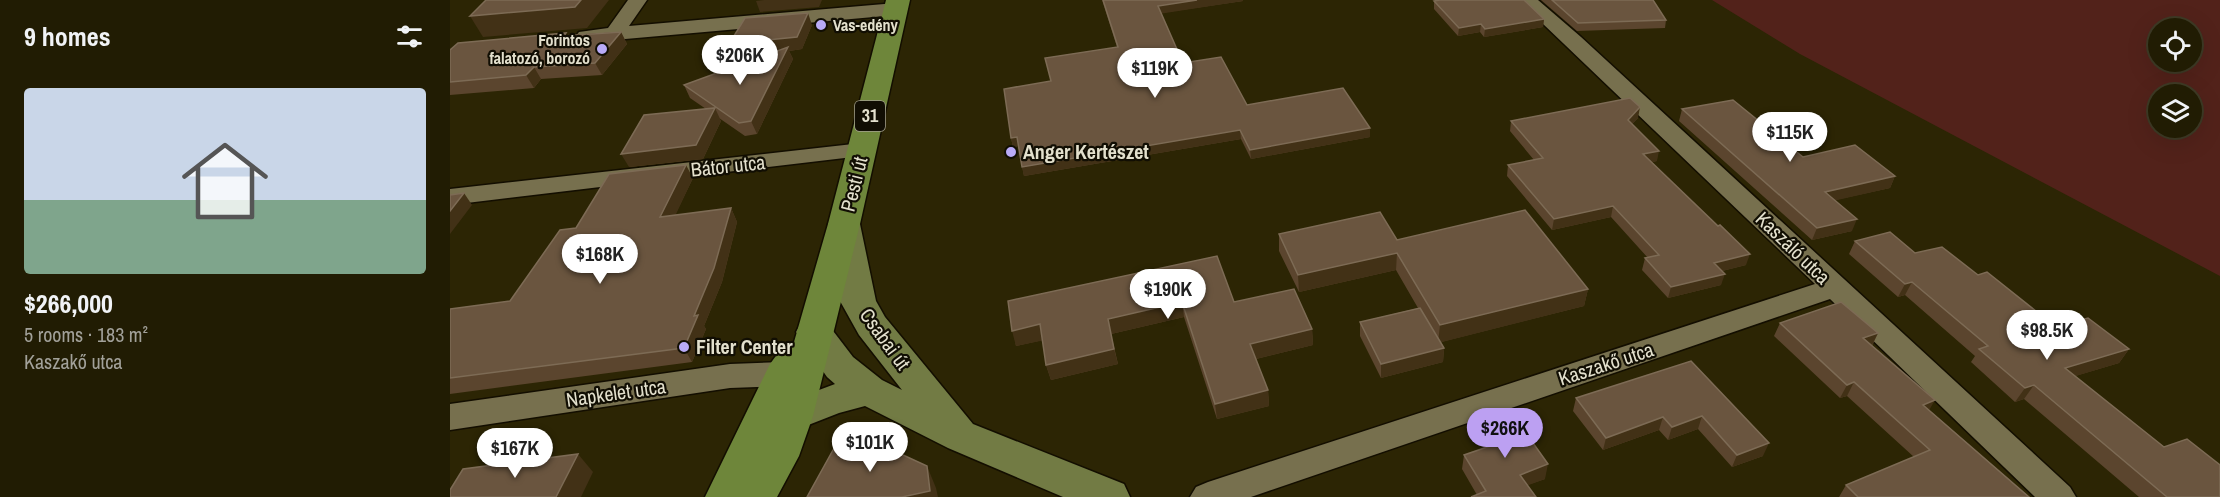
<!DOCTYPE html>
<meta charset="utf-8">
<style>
:root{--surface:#211c03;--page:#2d2912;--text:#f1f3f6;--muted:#a2a19a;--line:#3e3a25;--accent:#bca0f2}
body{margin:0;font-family:"Archivo Narrow",sans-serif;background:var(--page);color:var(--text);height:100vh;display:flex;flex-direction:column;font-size:22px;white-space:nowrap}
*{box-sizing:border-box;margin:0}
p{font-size:20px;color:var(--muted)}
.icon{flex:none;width:33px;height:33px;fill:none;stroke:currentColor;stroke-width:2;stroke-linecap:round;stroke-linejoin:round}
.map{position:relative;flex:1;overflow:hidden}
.panel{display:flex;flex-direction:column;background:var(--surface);width:450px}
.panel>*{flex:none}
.buttons{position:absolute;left:1698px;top:18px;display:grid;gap:12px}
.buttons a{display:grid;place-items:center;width:54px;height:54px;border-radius:50%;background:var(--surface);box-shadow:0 6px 24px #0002,0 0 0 2px var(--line);font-size:30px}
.price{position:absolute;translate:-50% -51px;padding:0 14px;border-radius:21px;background:#fff;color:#222;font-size:20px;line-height:39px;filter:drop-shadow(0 2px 3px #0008)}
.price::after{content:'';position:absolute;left:50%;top:36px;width:18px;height:14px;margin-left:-9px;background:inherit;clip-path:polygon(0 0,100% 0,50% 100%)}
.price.current{background:var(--accent);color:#111}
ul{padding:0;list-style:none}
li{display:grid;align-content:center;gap:12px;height:318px;padding:0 24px}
li span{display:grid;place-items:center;height:186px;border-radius:6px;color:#555}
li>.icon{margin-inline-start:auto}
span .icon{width:108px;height:108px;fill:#fffc;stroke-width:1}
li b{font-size:26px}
h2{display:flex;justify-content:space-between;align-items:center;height:72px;padding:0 24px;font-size:26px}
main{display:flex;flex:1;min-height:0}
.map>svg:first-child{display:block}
</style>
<main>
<section class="panel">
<h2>9 homes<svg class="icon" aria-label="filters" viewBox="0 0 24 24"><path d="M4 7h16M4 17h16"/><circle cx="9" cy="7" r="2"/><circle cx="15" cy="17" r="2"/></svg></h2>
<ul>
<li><span style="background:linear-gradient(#c9d6e8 60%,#7fa58c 0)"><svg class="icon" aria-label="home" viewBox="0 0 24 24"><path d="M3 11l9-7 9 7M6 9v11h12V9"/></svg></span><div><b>$266,000</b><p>5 rooms · 183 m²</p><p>Kaszakő utca</p></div></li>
</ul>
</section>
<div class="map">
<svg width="1770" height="497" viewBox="0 0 1770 497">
<rect width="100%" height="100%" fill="#2c2504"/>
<path fill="#52221a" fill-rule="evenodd" d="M1262,0H1770V276L1350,54ZM1708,28H1742V62H1708ZM1708,94H1742V128H1708Z"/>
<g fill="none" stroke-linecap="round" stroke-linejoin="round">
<g stroke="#130e00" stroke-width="3">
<g id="street">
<polygon points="178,0 197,0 179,26 446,3 453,5 456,9 453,13 446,15 164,40 136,42 129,40 126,36 129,32 158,28"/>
<polygon points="1068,0 1088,0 1131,37 1620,487 1626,497 1585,497 1380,299 801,497 740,497 746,487 758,482 1365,284"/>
<polygon points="412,143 420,145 424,150 420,155 0,205 0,189"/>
<polygon points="333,362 344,366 349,374 344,382 333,386 280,388 0,430 0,404 280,364"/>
</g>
</g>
<g stroke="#130e00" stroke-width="3">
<polygon id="secondary" points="394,214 405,217 410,224 426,301 435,317 523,424 674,484 680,497 613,497 498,448 415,406 389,413 343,431 329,427 323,416 329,405 385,384 377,377 346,332 351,323 364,319 377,323 403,357 432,380 452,390 409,335 390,301 378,224 383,217"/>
</g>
<g stroke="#130e00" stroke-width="3">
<polygon id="primary" points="436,0 460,0 410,224 363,416 349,456 327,497 255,497 320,364 334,345 344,342 378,224"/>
</g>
<use href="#street" fill="#77704e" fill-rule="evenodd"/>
<use href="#secondary" fill="#727b44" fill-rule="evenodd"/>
<use href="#primary" fill="#6e863a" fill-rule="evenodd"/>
</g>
<g fill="#5b452e">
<polygon points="652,0 793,0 793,1 711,13 733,63 797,105 920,137 801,159 791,139 574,176 568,146 563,147 561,138 601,81 667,47"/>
<polygon points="984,0 1074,0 1094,19 1093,27 1034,37 1030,32 1008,36 984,9 984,1 985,1"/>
<polygon points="1091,0 1203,0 1216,20 1215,28 1127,31"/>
<polygon points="362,25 352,49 339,51 343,59 307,134 295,136 269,118 271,121 253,159 179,167 256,109 240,98 234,85 324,52 284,56"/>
<polygon points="171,32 177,44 152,75 91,79 84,88 0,95 0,50 117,35"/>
<polygon points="1232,109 1353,157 1445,176 1440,188 1385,200 1402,231 1362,240 1229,121"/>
<polygon points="1188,118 1182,124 1207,161 1202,162 1296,265 1272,271 1271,285 1218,298 1192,270 1195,258 1198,258 1161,217 1102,230 1057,176 1058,165 1084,160 1060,131 1061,121"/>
<polygon points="243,178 225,215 281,208 287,222 272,282 254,326 256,329 242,362 0,394 0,309 60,301 126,228"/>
<polygon points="829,234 947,240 1138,289 1134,306 991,342 994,348 993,362 931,378 910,336 910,322 968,308 946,270 849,292 829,251"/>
<polygon points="1405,241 1465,253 1528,275 1606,327 1679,349 1669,363 1625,376 1770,497 1689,497 1574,399 1565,402 1521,362 1525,356 1455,295 1448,297 1399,254"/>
<polygon points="558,301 784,302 862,329 863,345 806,359 818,390 819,406 767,419 734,317 661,334 668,364 601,380 596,365 593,340 566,346"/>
<polygon points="1330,323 1428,333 1422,346 1479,410 1579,497 1389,497 1396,485 1464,457 1397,396 1390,398 1324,336"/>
<polygon points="1241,361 1313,456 1282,467 1248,429 1218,440 1209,430 1153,450 1123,411 1126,398"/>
<polygon points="1028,423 1095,479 1077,485 1027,495 1012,469 1014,455 1034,448 1026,437"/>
</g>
<g fill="#423116">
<polygon points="131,0 159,0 137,28 33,37 20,16"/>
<polygon points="314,0 372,0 369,7 310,12 306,1"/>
<polygon points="747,0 793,0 793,1 709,14 708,6"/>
<polygon points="358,13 362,25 352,49 339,51 343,59 307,134 301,121 336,51 284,56 279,44"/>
<polygon points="1094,19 1093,27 1034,37 1035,29"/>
<polygon points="1031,24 1030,32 1008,36 1009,28"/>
<polygon points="171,32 177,44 152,75 145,63"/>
<polygon points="84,67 91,79 84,88 76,75"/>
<polygon points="1190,107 1188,118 1175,131 1178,120"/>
<polygon points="265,108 271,121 253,159 179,167 171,154"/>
<polygon points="920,128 920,137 801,159 800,150"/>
<polygon points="790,130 791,139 574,176 572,167"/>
<polygon points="567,137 569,146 563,147 561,138"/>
<polygon points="1209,151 1207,161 1190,165 1193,154"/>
<polygon points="236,165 243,178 218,231 210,217"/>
<polygon points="1445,176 1440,188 1370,204 1375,192"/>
<polygon points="14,193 22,205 0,234 0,211"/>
<polygon points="1163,206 1161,217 1102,230 1104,219"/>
<polygon points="281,208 287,222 272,282 254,326 256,329 242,362 234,348"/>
<polygon points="1407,219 1402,231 1362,240 1367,228"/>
<polygon points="947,253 946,270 849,292 848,275"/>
<polygon points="1300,254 1296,265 1260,274 1264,263"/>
<polygon points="1275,274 1271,285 1218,298 1221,287"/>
<polygon points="1462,282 1455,295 1448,297 1455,284"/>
<polygon points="1138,289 1134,306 988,343 990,325"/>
<polygon points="732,302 734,317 661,334 658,319"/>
<polygon points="590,324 595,340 566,346 562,331"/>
<polygon points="862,329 863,345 802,360 800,344"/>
<polygon points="1428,333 1421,347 1413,338"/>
<polygon points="994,348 993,362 931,378 931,364"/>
<polygon points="664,349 668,364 601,380 596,365"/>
<polygon points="1679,349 1669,363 1606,382 1615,368"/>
<polygon points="1404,382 1397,396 1390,398 1397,385"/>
<polygon points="1584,385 1574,399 1565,402 1575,388"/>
<polygon points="818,390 819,406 767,419 765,404"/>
<polygon points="1485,400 1477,414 1473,405"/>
<polygon points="1252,416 1248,429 1218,440 1222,427"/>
<polygon points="1213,417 1209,430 1153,450 1156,438"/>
<polygon points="1319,443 1313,456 1282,467 1287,455"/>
<polygon points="128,454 143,472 131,497 106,497"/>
<polygon points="1098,464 1095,479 1068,489 1070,475"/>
<polygon points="477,466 486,488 488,497 452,497"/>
</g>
<g fill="#6a553f" stroke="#7d6b55" stroke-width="1.5">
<polygon points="36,0 131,0 125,7 20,16"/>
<polygon points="653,0 747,0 708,6 733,63 771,57 797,105 893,88 920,128 800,150 790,130 572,167 567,137 561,138 554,89 601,81 595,58 668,47"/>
<polygon points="990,0 1074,0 1094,19 1035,29 1031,24 1009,28 984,1"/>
<polygon points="1102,0 1203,0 1216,20 1128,23"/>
<polygon points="358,13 347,37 279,44 295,18"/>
<polygon points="171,32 145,63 84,67 76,75 0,82 0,50 8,43 116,33 114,36"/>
<polygon points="338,47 301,121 289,123 234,85"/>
<polygon points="1180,98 1190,107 1178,120 1209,151 1193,154 1268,226 1270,225 1300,254 1264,263 1275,274 1221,287 1195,258 1209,255 1163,206 1104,219 1058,165 1093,158 1061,121"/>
<polygon points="1283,100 1353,157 1405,145 1445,176 1375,192 1407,219 1367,228 1232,109"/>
<polygon points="265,108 246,145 171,154 194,115"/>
<polygon points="236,165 210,217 281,208 264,268 244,316 248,315 234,348 0,378 0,309 60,301 110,230 126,228 159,174"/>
<polygon points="14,193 0,211 0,195"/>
<polygon points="1075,210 1138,289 990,325 947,253 848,275 829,234 930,212 947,240"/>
<polygon points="1440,232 1465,253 1492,247 1528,275 1537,272 1606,327 1638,318 1679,349 1615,368 1714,447 1737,439 1770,465 1770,497 1717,497 1584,385 1575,388 1529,349 1538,346 1462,282 1455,284 1405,241"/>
<polygon points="767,256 784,302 844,289 862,329 800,344 818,390 765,404 732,302 658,319 664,349 596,365 590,324 562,331 558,301"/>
<polygon points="1391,302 1428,333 1413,338 1485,400 1473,405 1579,497 1408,497 1396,485 1480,450 1404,382 1397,385 1330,323"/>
<polygon points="970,308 994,348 931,364 910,322"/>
<polygon points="1241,361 1319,443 1287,455 1252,416 1222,427 1213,417 1156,438 1126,398"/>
<polygon points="1061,412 1098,464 1070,475 1086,497 1021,497 1036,491 1014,455 1043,445 1028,423"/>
<polygon points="414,437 477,466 480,491 452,497 357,497 383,450"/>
<polygon points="128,454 106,497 0,497 0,490 13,469"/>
</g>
<g fill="#b9abf7" stroke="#110e03" stroke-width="2">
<circle cx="371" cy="25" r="6"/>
<circle cx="152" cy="49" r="6"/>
<circle cx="561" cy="152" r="6"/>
<circle cx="234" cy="347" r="6"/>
</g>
<g text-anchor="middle" stroke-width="4.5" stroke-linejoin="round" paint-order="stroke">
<g font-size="16" font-weight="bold" fill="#e3e0cd" stroke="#110e03" text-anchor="start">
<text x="383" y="31">Vas-edény</text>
<text x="140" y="46" text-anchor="end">Forintos<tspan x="140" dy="18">falatozó, borozó</tspan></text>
</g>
<rect fill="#110e03" stroke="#a4a190" stroke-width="1.5" x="405" y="101" width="30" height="30" rx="4.5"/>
<g font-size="18" font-weight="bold" fill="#e3e0cd">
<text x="420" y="122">31</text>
</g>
<g font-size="20" font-weight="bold" fill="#e3e0cd" stroke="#110e03" text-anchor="start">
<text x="573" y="159">Anger Kertészet</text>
<text x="246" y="354">Filter Center</text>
</g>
<g font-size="20" fill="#e3e0cd" stroke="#110e03">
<text transform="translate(278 166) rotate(-6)" y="7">Bátor utca</text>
<text transform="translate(404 184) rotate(-76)" y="7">Pesti út</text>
<text transform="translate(1343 248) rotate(44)" y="7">Kaszáló utca</text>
<text transform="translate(435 339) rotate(54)" y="7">Csabai út</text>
<text transform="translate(1156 364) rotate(-18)" y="7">Kaszakő utca</text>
<text transform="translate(166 393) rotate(-8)" y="7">Napkelet utca</text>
</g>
</g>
</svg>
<div class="buttons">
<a><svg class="icon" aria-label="locate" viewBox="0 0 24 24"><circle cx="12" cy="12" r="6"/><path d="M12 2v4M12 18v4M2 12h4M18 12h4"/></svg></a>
<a><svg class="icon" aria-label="layers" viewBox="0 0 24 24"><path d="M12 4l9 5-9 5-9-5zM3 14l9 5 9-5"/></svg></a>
</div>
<b class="price" style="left:290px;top:86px">$206K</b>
<b class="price" style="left:705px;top:99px">$119K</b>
<b class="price" style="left:1340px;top:163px">$115K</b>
<b class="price" style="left:150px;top:285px">$168K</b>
<b class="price" style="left:718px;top:320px">$190K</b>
<b class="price" style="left:1597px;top:361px">$98.5K</b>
<b class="price current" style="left:1055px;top:459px">$266K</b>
<b class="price" style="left:420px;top:473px">$101K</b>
<b class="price" style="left:65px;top:479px">$167K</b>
</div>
</main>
